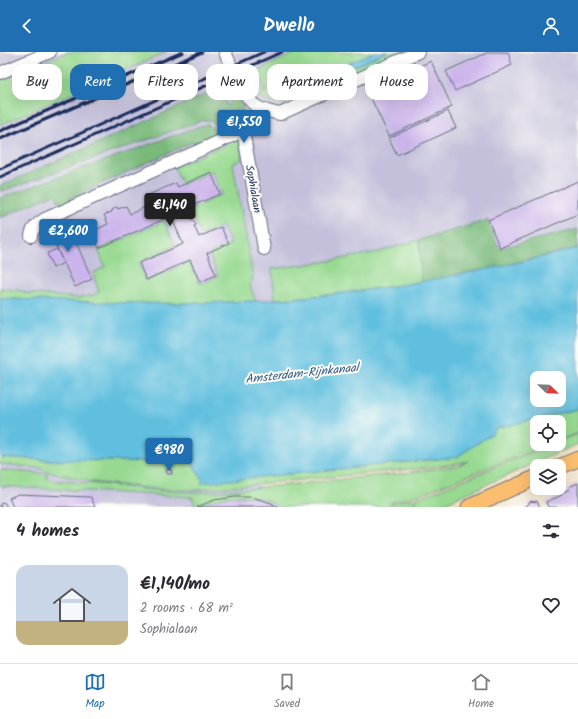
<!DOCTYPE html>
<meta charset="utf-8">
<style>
:root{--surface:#fff;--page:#f7f7f7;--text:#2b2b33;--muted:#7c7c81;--line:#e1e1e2;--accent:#1f6fb2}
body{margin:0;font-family:Kalam,sans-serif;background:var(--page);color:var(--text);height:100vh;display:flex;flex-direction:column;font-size:15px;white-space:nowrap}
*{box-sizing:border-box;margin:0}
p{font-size:13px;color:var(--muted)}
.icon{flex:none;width:22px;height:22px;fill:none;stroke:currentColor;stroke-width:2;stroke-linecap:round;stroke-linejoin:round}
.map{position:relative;height:455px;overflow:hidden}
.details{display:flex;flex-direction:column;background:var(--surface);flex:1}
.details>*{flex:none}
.guide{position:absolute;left:12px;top:12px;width:554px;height:36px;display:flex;gap:8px}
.needle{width:26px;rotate:113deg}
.controls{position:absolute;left:530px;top:319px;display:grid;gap:8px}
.controls a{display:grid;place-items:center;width:36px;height:36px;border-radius:8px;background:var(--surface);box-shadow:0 4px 16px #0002;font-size:20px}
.price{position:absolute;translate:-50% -34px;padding:0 9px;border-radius:4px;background:var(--accent);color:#fff;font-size:13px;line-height:26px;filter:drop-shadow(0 1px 2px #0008)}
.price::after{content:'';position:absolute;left:50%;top:24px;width:12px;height:9px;margin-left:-6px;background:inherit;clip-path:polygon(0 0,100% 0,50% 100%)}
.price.active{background:#222;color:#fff}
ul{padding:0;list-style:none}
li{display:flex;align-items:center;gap:12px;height:100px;padding:0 16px}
li span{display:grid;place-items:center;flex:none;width:112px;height:80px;border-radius:12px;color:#555}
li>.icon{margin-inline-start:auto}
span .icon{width:48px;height:48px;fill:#fffc;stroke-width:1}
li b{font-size:17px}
h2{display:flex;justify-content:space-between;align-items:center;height:48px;padding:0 16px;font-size:17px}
.pill{padding:0 14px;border-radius:12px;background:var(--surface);box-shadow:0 4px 16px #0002;font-size:14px;line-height:36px}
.pill.active{background:var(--accent);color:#fff}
header{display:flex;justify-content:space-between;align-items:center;height:52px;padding:0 16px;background:var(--accent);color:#fff;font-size:18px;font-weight:700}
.dock{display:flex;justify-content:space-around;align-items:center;height:56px;border-top:1px solid var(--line);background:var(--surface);font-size:11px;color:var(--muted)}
.dock a{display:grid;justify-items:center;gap:2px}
.dock .active{color:var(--accent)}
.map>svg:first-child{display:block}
</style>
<header><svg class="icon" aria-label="back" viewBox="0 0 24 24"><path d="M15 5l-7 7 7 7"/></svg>Dwello<svg class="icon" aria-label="person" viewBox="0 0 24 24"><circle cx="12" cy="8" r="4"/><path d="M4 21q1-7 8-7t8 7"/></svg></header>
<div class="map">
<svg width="578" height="455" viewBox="0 0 578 455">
<rect width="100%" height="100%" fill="#fdfcf7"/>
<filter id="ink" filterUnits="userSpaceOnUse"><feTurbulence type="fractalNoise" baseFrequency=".025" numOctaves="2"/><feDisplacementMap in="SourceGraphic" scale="8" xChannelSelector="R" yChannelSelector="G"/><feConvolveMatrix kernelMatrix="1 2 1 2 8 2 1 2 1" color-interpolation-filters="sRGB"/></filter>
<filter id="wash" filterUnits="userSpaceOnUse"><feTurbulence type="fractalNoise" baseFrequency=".012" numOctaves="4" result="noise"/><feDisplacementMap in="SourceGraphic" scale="16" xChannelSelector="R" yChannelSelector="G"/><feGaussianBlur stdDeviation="0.9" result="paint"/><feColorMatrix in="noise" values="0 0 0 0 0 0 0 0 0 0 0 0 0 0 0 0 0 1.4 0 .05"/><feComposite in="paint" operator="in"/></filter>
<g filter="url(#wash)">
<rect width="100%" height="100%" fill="#f0dfc0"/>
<g fill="#c4c0db">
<polygon points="0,0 578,0 578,177 500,196 488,168 378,200 330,209 273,217 275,247 227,250 129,252 0,246"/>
<polygon points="0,405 190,410 281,441 289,455 0,455"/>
</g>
<g fill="#97d990" stroke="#598477">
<polygon points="68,0 167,0 0,73 0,28"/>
<path d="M298,0H404L286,52C265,52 254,45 244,26L265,40L266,39L254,20Z"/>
<path d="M238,87L240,90L242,107L233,112L253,225L250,234L256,249C175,254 94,251 13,247L0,246V236L23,239L25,241L79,246L80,245C86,245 94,244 99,240L93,221L105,215L98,198L164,169L175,194L138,211L146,229L189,210L200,232L218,224L209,202L231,192L223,174L201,183L190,158L222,142L212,119L182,132L174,115Z"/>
<path d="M419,188L421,230C373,238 324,244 275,247L272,217L330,209L378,200Z"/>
<path d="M578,357V381L559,388V370H537V392H550L542,396L526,401L415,444L389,451V455H278C265,443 237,442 220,446C212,448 204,451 196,455L192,445L0,434V418L47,422V426L54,429H67L87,432L90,431L161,439L189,440H204L286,433L404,421L456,414L468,409L454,412L424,416L195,438L158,437L92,430L48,420L38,416L0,412V405L47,408L190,410L192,411L203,429L457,405L493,381L496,376Z"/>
<polygon points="578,382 578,392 436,455 418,455 415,447 518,406 543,397 554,392 559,392 559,389 561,388"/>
<polygon points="412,447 414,448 417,455 391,455 391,452"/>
</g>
<g fill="#79b97a" stroke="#4a746c">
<polygon points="232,33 241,51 244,59 243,64 243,68 237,76 228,79 210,69 204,68 0,140 0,134 140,72 221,35 227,54 229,53"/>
<polygon points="207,72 209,73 222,84 196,95 193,90 70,146 72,151 61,155 55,142 0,166 0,146 200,74"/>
<path d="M488,168L500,196L578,177V196C526,209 474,220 421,230L419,188Z"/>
</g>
<g fill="#61bfdf" stroke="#3e779e" fill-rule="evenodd">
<polygon points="374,0 387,0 301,38 299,38 298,36 300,33"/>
<path d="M578,196V357L496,376L493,381L457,405L201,431L203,428L192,411L190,410L47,408L0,405V246L13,247C84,250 155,253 225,250C301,248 377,238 451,224C493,216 536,207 578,196ZM537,326H559V348H537Z"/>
</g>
<g id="blocks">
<g fill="#cbb4eb">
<polygon points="489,0 508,0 512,13 455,39 446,19"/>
<polygon points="431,9 452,55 389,84 367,38"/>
<polygon points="448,59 456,76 397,103 389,86"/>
<polygon points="211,120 220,142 187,156 192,168 193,168 196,173 194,174 199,185 221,175 226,186 229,191 207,201 216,223 200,230 190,208 146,228 139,211 183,192 171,164 99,196 91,180 108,172 104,163 112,160 112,158 117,155 118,157 126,154 130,162 152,152 148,143 176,131 178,135"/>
<polygon points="578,129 578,162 500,196 488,168"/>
<polygon points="66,167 92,227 75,235 64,211 53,216 47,201 57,197 63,210 48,175"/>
<polygon points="171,417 172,422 167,422 166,418"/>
<polygon points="578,431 578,455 548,455 546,450 562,443 561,441 570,437 569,435"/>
<polygon points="18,442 91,445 95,455 13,455 9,446"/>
<polygon points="235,445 250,445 262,448 271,451 278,455 197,455 214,448"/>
<polygon points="532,449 533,450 537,449 540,455 523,455 529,452 529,450"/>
<polygon points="4,450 7,455 0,455 0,452"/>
</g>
</g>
</g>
<g filter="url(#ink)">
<use href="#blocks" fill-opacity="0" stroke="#666d80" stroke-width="1"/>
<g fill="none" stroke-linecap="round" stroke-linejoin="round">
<g stroke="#666d80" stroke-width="14">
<g id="minor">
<path d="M225,0C232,16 242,44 256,54C263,59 272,60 280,62L418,0"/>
<polyline points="0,21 50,0"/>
<polyline points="243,78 264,197"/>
<path d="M31,184C32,175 38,172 45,167L234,83C245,77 255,69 261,57"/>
</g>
</g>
<g stroke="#666d80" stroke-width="17">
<g id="major">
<polyline points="559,415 578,407"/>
<polyline points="469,455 537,425"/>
</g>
</g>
<use href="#minor" stroke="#fff" stroke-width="12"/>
<use href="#major" stroke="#fbbd6e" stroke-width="15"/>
<g stroke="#1b2f5e" stroke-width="3">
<polyline points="0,79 183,0"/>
<polyline points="0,87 202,0"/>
<polyline points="0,117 264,0"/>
<polyline points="0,125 282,0"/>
</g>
</g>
</g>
<g text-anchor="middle" stroke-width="4" stroke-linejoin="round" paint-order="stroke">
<g font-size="11" fill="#1b2f5e" stroke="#fdfcf7">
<text transform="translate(254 137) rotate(80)" y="4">Sophialaan</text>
</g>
<g font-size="12" font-style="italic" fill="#305a85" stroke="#fdfcf7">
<text transform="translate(302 321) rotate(-6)" y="4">Amsterdam-Rijnkanaal</text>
</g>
</g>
</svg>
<div class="controls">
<a><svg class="needle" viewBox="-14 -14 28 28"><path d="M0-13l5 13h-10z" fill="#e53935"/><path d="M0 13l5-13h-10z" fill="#7c7c81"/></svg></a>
<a><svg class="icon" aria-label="locate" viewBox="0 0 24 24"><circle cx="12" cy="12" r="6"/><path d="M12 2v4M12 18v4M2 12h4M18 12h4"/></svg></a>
<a><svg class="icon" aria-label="layers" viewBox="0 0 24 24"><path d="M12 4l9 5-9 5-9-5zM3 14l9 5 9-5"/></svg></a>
</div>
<b class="price" style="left:244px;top:92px">€1,550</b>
<b class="price active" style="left:170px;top:175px">€1,140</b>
<b class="price" style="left:68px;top:201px">€2,600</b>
<b class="price" style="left:169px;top:420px">€980</b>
<div class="guide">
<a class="pill">Buy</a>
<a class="pill active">Rent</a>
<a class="pill">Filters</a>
<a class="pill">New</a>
<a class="pill">Apartment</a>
<a class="pill">House</a>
</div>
</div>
<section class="details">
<h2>4 homes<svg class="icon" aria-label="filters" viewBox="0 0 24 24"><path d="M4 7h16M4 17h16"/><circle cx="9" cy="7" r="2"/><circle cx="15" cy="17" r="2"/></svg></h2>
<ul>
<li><span style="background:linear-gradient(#c9d6e8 70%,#c2b280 0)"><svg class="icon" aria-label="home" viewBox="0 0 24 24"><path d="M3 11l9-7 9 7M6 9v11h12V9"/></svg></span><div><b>€1,140/mo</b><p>2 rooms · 68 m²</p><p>Sophialaan</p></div><svg class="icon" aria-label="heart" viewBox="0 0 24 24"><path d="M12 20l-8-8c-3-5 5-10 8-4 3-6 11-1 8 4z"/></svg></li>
</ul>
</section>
<nav class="dock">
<a class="active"><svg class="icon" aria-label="map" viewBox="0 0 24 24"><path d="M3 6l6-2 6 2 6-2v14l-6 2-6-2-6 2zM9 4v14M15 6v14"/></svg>Map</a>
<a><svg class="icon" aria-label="saved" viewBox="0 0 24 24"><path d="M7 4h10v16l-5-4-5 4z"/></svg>Saved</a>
<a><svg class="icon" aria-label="home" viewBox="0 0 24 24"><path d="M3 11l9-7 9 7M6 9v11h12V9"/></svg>Home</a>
</nav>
